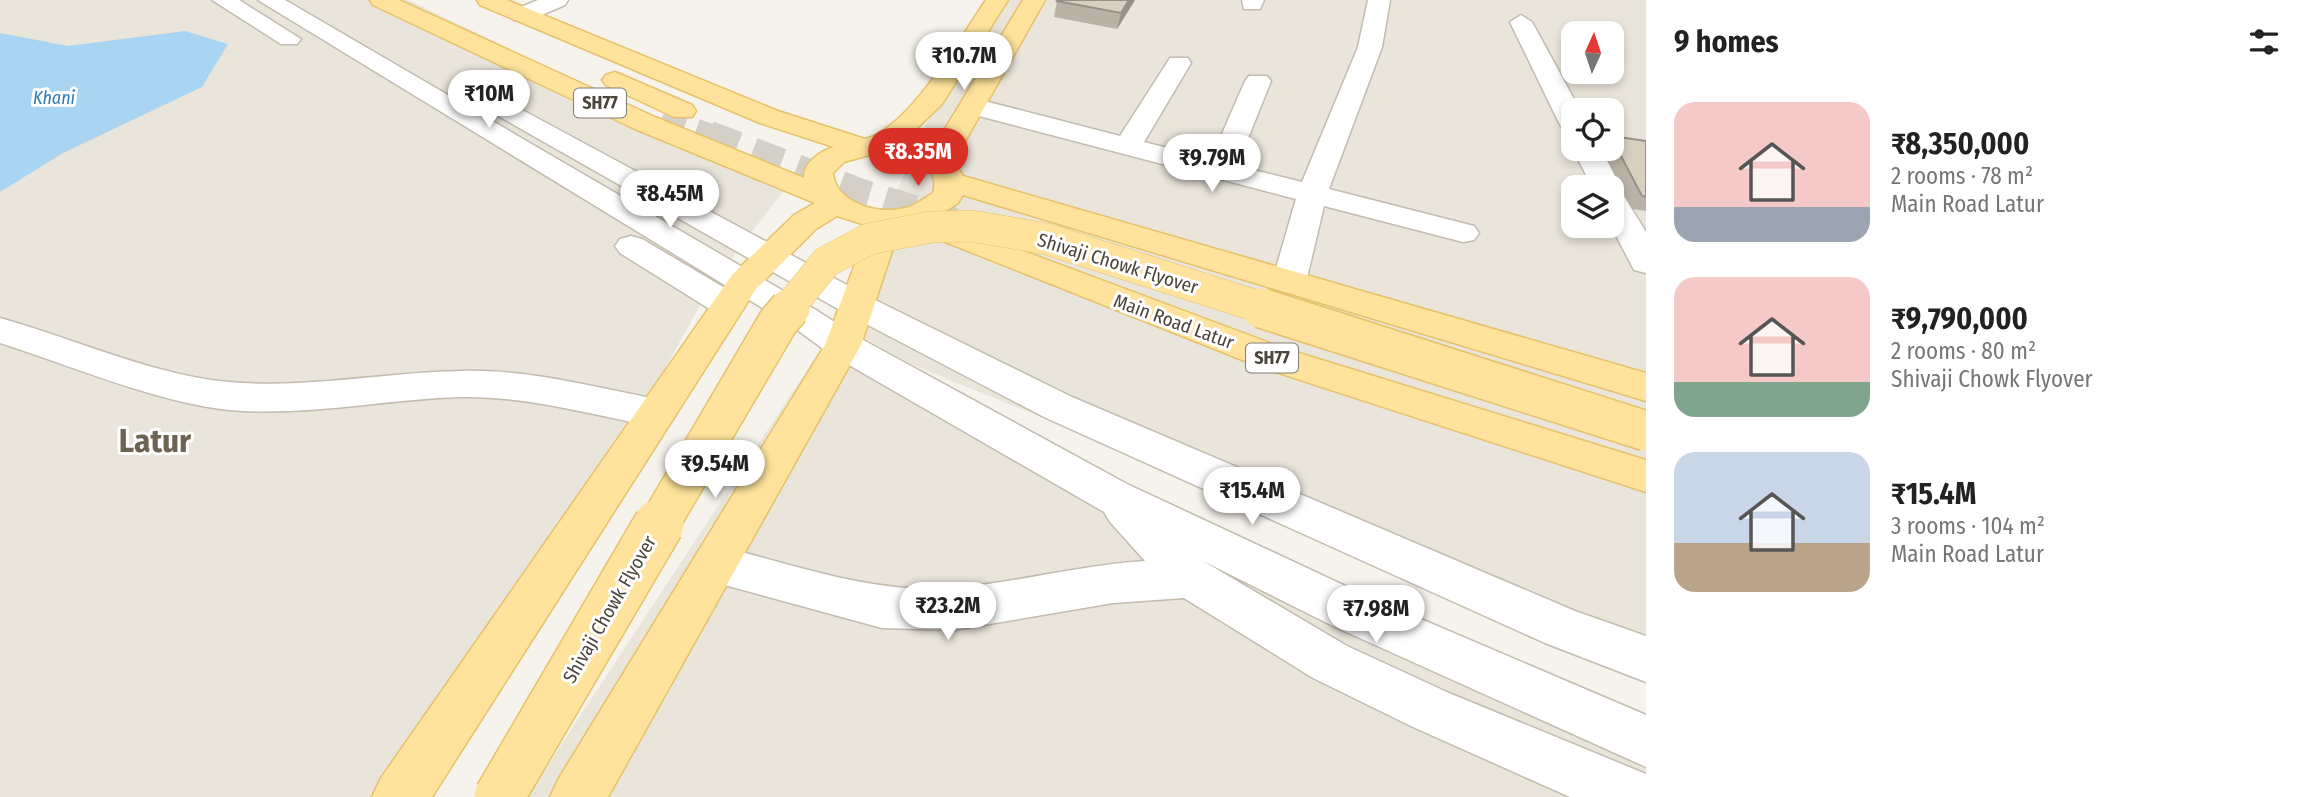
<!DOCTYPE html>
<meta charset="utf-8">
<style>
:root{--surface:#fff;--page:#f6f6f6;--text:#222;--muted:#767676;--accent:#d93025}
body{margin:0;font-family:"Fira Sans Condensed",sans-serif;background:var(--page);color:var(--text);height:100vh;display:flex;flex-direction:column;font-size:26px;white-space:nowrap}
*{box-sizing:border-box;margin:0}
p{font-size:23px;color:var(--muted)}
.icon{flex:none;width:38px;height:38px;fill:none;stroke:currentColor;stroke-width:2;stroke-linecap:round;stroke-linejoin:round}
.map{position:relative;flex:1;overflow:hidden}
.details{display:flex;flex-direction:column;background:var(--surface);width:665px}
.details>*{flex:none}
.needle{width:46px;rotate:3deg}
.controls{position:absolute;left:1561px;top:21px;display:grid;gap:14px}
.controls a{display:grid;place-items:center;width:63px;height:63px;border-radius:14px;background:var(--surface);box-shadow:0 4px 10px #0003;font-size:35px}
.price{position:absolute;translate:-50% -60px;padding:0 16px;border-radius:24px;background:#fff;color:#222;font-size:23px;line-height:46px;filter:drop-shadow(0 2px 4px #0008)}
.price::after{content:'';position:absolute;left:50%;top:42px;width:21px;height:16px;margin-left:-10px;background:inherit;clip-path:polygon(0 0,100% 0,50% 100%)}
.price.selected{background:var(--accent);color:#fff}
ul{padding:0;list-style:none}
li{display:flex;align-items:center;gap:21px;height:175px;padding:0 28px}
li span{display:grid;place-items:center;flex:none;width:196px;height:140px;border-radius:21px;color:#555}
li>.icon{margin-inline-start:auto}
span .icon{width:84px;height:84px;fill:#fffc;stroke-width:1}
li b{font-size:30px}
h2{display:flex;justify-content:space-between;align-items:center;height:84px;padding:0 28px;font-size:30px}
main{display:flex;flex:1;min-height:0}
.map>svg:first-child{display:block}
</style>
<main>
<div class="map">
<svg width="1646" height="797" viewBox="0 0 1646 797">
<rect width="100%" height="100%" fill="#f6f3ec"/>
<g fill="#eae5da" fill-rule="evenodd">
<polygon points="0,0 409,0 788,185 712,284 425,797 0,797"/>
<path d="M1004,0H1646V659L1585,638L913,365L855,333L1107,493L1646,732V797H527L838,323L938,98ZM1573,33H1612V72H1573ZM1573,110H1612V149H1573ZM1573,187H1612V226H1573Z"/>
</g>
<polygon fill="#a9d4f2" points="185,31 228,44 202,87 63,153 0,192 0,33 68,46"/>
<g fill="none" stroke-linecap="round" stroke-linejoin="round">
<polyline stroke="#d4d0c8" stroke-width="24" stroke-dasharray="24 12" stroke-linecap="butt" points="662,118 713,137"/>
<polyline stroke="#d4d0c8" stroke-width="31" stroke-dasharray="31 16" stroke-linecap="butt" points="708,136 860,194 954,223"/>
<g stroke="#c2bbae" stroke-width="3">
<g id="minor">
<polygon points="212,0 239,0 301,39 297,44 281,44"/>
<path d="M258,0H285L816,310L856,336L1127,484L1367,596L1646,715V767L1333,626L1203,561L1347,646L1449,693L1646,774V797H1570L1413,727L1313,678L1184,598L1113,603L954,630L882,628L699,578L692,564L699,550L715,545C792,564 875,595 955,588C1019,582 1081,565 1145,561L1110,522L1104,512L830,354L792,326Z"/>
<polygon points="538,0 568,0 565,5 530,20 514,20 511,15 514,10"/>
<polygon points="1242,0 1264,0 1260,9 1244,9"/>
<polygon points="1368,0 1390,0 1382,47 1329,189 1474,226 1479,233 1474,240 1463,242 1324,206 1306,282 1301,289 1289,293 1277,289 1272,282 1296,199 964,112 960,106 964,100 973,98 1120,136 1170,58 1188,58 1191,63 1144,142 1211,159 1245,81 1249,76 1267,76 1271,81 1237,166 1302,182 1358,47"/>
<polygon points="1521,15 1532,22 1580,110 1573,110 1573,131 1563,129 1559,123 1510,22"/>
<polygon points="474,84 869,297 1072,397 1575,611 1646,636 1646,682 1545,643 1044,417 845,313 465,97 461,92 465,87"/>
<polygon points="1573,149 1601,149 1622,187 1620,190 1646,232 1646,273 1634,270 1611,226 1612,187 1592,187"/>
<polygon points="631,236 642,239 740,297 745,305 740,313 728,316 716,313 620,253 615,246 620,239"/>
<path d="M0,318C72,338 156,376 229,382C307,389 385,372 462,371C527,369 593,387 656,399L670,403L676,413L670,423L656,427C593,415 527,396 462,397C385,399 306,417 229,410C159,403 69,365 0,343Z"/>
</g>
</g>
<g stroke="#e6c16a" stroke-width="3">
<g id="major">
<path d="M370,0H399L655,117L804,178C803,163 820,151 834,147L760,123L480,5L477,0H507L778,111L865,139C909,128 960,38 986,0H1008L942,104L905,140L934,147L1023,0H1045L954,161L963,176L1646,373V401L963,195L958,203L935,218L1286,349L1646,460V492L1260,367L905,226L900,227L861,345L608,797H550L559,778L825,345L869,226L837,216L816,229L756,289L432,797H372L381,778L732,275L794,215L815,203L635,129L373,5ZM873,154C897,154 943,158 933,193C926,197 917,204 909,207C882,216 836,205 833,173L844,162Z"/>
<polygon points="615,72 692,105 696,111 692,117 674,117 606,85 602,80 606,75"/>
</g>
</g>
<use href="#minor" fill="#fff" fill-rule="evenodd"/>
<use href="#major" fill="#ffe39c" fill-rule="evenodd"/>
<g stroke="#e6c16a" stroke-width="32" stroke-linecap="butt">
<polyline id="major-bridge-far2" points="788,309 826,262 869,239 931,227 972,226 1047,239 1266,309"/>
</g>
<g stroke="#e6c16a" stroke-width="42" stroke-linecap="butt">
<g id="major-bridge-far1">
<polyline points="1261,308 1646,431"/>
<polyline points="658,526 778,322 790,308"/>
</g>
</g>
<g stroke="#e6c16a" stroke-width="52" stroke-linecap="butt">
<polyline id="major-bridge" points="499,797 659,524"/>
</g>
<use href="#major-bridge-far2" stroke="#ffe39c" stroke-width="31"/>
<use href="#major-bridge-far1" stroke="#ffe39c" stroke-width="39"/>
<use href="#major-bridge" stroke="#ffe39c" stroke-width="49"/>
</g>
<g fill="#bab2a6">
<polygon points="1135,0 1117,29 1054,17 1057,1"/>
<polygon points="1612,136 1646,141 1646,211 1632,209 1601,149 1612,149"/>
</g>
<polygon fill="#979187" points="1129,0 1135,0 1117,29 1121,13"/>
<g fill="#d8cfc1" stroke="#979187" stroke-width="2">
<polygon points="1058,0 1129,0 1121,13 1057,1"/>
<polygon points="1612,136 1646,141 1646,197 1642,196 1612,139"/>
</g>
<g text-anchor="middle" stroke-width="6" stroke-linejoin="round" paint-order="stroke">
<g font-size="18" font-style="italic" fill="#2e7ab2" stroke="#fff">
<text x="54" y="104">Khani</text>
</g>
<g fill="#fff" stroke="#817c74" stroke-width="2">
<rect x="574" y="88.5" width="52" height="29" rx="5"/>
<rect x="1246" y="343.5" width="52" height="29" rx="5"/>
</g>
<g font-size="18" font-weight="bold" fill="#4b4439">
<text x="600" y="109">SH77</text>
<text x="1272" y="364">SH77</text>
</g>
<g font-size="19" fill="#4b4439" stroke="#fff">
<text transform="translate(1118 263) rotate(17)" y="7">Shivaji Chowk Flyover</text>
<text transform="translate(1174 321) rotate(20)" y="7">Main Road Latur</text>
<text transform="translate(609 609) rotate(-60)" y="7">Shivaji Chowk Flyover</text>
</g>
<g font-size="33" font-weight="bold" fill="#6e6250" stroke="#fff">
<text x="155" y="452">Latur</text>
</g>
</g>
</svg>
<div class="controls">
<a><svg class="needle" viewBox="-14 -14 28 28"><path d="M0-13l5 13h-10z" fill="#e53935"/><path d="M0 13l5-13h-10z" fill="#767676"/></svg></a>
<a><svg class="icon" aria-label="locate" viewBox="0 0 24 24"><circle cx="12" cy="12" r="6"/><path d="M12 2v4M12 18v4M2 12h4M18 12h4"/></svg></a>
<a><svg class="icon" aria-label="layers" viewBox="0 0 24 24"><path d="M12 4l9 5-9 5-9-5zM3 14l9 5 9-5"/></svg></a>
</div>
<b class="price" style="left:964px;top:92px">₹10.7M</b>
<b class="price" style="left:489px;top:130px">₹10M</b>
<b class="price selected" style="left:918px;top:188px">₹8.35M</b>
<b class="price" style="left:1212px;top:194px">₹9.79M</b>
<b class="price" style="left:670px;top:230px">₹8.45M</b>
<b class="price" style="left:715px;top:500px">₹9.54M</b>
<b class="price" style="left:1252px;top:527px">₹15.4M</b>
<b class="price" style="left:948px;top:642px">₹23.2M</b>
<b class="price" style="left:1376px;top:645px">₹7.98M</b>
</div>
<section class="details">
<h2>9 homes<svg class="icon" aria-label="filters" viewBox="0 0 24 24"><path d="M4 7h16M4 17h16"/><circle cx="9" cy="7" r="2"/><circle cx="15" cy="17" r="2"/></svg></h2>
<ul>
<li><span style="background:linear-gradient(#f6c9c9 75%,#9aa5b1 0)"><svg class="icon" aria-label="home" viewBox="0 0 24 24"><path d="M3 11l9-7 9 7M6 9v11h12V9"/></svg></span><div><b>₹8,350,000</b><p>2 rooms · 78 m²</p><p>Main Road Latur</p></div></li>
<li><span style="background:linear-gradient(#f6c9c9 75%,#7fa58c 0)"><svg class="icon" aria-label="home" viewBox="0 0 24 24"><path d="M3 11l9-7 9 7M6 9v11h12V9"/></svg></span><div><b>₹9,790,000</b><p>2 rooms · 80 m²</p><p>Shivaji Chowk Flyover</p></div></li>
<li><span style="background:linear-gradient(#c9d6e8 65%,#b9a48a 0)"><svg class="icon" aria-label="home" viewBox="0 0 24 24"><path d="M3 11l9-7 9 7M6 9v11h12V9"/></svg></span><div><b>₹15.4M</b><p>3 rooms · 104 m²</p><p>Main Road Latur</p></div></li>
</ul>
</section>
</main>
